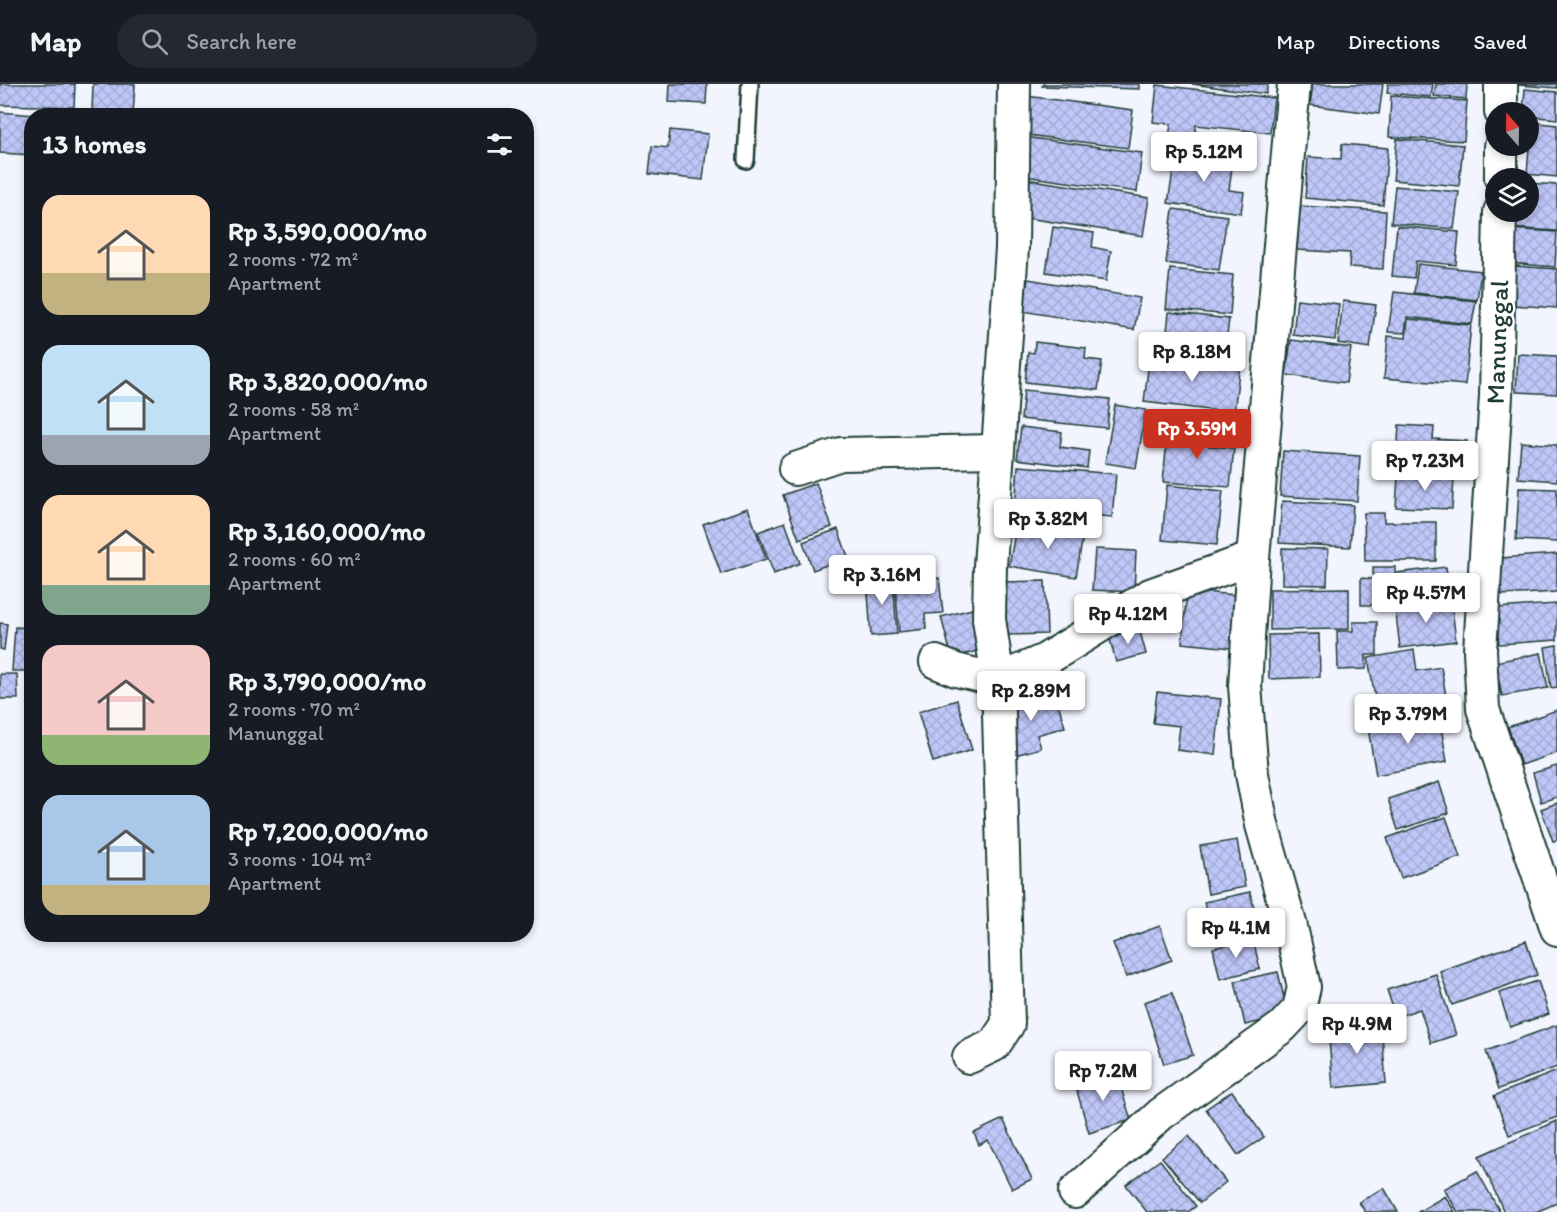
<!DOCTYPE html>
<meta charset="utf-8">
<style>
:root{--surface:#171b24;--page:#242831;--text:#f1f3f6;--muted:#9ea1a6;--line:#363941;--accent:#c8321e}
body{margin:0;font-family:Itim,sans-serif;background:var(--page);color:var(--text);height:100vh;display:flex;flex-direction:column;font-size:22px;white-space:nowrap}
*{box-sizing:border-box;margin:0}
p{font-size:20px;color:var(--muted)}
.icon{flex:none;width:33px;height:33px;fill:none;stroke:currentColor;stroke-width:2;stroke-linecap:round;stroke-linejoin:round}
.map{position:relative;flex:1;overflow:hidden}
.panel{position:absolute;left:24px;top:24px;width:510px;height:834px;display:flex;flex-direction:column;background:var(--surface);border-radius:24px;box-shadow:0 3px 9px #0003}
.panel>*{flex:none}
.needle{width:39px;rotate:340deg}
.controls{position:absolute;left:1485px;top:18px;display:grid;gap:12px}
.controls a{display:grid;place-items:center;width:54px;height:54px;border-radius:50%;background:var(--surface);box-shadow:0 3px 9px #0003;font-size:30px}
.price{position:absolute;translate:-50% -51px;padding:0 14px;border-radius:6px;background:#fff;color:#222;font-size:20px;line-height:39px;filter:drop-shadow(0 2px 3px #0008)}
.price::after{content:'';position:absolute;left:50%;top:36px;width:18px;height:14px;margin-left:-9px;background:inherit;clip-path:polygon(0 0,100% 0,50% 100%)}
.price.current{background:var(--accent);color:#fff}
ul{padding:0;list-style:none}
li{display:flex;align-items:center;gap:18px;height:150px;padding:0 18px}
li span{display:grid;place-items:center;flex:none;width:168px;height:120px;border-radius:18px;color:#555}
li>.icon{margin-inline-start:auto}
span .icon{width:72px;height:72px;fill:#fffc;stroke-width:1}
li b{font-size:26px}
h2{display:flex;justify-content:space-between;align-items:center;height:72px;padding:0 18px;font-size:26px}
header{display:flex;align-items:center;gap:36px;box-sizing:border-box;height:84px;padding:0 30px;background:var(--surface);border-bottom:2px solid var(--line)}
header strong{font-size:28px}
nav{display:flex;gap:33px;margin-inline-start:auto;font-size:21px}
.search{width:420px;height:54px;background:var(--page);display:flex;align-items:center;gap:15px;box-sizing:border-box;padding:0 21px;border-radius:33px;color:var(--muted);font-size:22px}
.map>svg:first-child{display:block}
</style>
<header>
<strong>Map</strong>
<div class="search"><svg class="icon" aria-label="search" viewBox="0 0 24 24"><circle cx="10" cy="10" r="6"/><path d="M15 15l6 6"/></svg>Search here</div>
<nav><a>Map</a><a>Directions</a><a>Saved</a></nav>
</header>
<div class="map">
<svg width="1557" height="1128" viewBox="0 0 1557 1128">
<defs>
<pattern id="building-cross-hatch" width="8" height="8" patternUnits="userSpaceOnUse" patternTransform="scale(1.5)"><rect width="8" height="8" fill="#bfc6f8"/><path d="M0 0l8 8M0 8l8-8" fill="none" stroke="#a4abd5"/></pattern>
</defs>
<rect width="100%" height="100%" fill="#f2f4fe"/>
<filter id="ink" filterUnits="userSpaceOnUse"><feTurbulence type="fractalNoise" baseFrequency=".0167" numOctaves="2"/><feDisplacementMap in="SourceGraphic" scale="12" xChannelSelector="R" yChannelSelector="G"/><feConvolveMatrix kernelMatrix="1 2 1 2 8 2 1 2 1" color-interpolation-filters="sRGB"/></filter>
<g filter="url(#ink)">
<g fill="url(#building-cross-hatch)" stroke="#1f3d34" stroke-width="1.5">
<polygon points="0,0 75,0 74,23 0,21"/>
<polygon points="93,0 135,0 133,31 92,29"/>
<polygon points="670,0 707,0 706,20 669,18"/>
<polygon points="1043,0 1139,0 1139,5 1042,2"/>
<polygon points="1192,0 1268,0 1266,10"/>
<polygon points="1313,0 1383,0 1379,30 1310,21"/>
<polygon points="1388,0 1433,0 1431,13 1387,9"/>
<polygon points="1436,0 1467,0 1466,15 1434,12"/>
<polygon points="1557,0 1557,4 1519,1 1519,0"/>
<polygon points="1157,1 1274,14 1270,49 1196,41 1194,63 1168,60 1171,40 1153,38"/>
<polygon points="1525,5 1557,8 1557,35 1528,32 1528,28 1523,28"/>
<polygon points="1026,12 1133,26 1128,64 1020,50"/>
<polygon points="1391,12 1467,17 1464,57 1389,53"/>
<polygon points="0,28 46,32 32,32 32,71 0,69"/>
<polygon points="1531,38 1557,41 1557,93 1527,90"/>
<polygon points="670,46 708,50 703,96 649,90 652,62 668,64"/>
<polygon points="1024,53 1142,69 1137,108 1018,91"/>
<polygon points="1397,55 1463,61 1459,102 1393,96"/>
<polygon points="1342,60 1388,64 1383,121 1305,114 1308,73 1341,75"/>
<polygon points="1176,68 1233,76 1229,106 1244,108 1241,129 1168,119"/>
<polygon points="1026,95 1149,114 1143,152 1021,133"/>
<polygon points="1528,99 1557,101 1557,147 1508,144 1508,128 1528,128"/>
<polygon points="1395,102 1459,108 1454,145 1391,139"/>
<polygon points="1300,122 1386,127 1383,185 1349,183 1350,169 1297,166"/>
<polygon points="1173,125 1227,132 1219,186 1166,179"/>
<polygon points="1397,142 1459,148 1456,181 1416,177 1414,194 1392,192"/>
<polygon points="1053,143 1094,149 1092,163 1111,167 1106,197 1046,188"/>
<polygon points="1510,145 1557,148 1555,183 1508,179"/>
<polygon points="1418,180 1481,187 1477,216 1414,209"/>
<polygon points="1515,182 1557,185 1557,224 1512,221"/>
<polygon points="1170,185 1233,191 1230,231 1166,225"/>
<polygon points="1028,195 1140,214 1134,246 1022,227"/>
<polygon points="1394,208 1476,217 1472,240 1407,233 1405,249 1388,248"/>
<polygon points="1297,215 1339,220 1335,256 1293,251"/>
<polygon points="1343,217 1376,221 1370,264 1338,259"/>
<polygon points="1169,228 1229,235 1224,275 1165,268"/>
<polygon points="1408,235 1471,241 1465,301 1384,294 1388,252 1406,254"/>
<polygon points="1291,256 1351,264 1346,299 1286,291"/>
<polygon points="1035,258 1086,264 1085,275 1102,277 1098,306 1025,298 1028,268 1034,269"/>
<polygon points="1150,269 1240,279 1234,329 1144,318"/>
<polygon points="1518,270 1557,272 1557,310 1516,308"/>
<polygon points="1024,306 1110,315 1107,344 1021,335"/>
<polygon points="1115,321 1146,326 1136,384 1105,379"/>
<polygon points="1399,341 1434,343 1433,355 1467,357 1465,390 1396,387"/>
<polygon points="1021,343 1062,348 1060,363 1089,367 1087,384 1017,375"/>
<polygon points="1168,345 1210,348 1209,362 1234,364 1230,403 1163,398"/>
<polygon points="1521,358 1557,361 1557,397 1518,394"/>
<polygon points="1283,367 1360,372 1357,417 1280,412"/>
<polygon points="1018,382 1116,390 1112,433 1015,425"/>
<polygon points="1398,392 1454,394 1452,425 1396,423"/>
<polygon points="816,399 832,443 799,455 783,411"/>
<polygon points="1167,401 1223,407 1217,461 1162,456"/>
<polygon points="1519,404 1557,405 1557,458 1516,456"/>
<polygon points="1282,417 1353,421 1350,463 1279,459"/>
<polygon points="748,424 766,475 721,490 703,440"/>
<polygon points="1364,429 1384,429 1384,438 1436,438 1436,477 1365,477"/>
<polygon points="785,438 800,479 774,490 758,448"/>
<polygon points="1052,441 1084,446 1076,493 1009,482 1016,444 1051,450"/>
<polygon points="838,445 848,473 813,486 803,458"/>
<polygon points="1282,464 1328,465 1327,501 1282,500"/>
<polygon points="1095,465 1136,467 1134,508 1092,506"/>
<polygon points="1557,470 1557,508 1502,511 1500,474"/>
<polygon points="1373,483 1395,483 1395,521 1361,521 1361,494 1373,495"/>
<polygon points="1446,483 1450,513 1400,518 1397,489"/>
<polygon points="893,493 897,550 871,552 867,495"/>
<polygon points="939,494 943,529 925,530 926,545 899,548 895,498"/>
<polygon points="1045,497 1047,550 1004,551 1003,498"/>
<polygon points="1349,504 1349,545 1270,546 1270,505"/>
<polygon points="1187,507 1237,511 1232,564 1182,559"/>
<polygon points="1451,515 1456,557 1400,564 1395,522"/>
<polygon points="1557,520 1557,556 1499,560 1496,524"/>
<polygon points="976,524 987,564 952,574 941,533"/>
<polygon points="1353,538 1377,538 1377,571 1366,571 1366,585 1338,586 1337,547 1353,547"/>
<polygon points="0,539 7,540 4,566 0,565"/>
<polygon points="15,543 29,544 26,587 12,587"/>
<polygon points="1139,544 1146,570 1116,578 1109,552"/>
<polygon points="1319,550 1320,593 1269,595 1268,551"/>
<polygon points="1557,561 1557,603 1551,604 1545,563"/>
<polygon points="1414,566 1417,587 1441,583 1448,624 1379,636 1368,574"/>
<polygon points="1541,569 1548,604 1502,612 1495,578"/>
<polygon points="0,590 17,590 18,615 0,615"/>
<polygon points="1157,608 1221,615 1215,671 1177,666 1180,642 1153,639"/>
<polygon points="1022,612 1024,621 1056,612 1065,643 1037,651 1041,664 1015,671 1001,618"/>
<polygon points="957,616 972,666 933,678 918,628"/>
<polygon points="1557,626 1557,669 1521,681 1508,643"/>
<polygon points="1439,631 1447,678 1376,691 1368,644"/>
<polygon points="1557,682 1557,713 1541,718 1533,689"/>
<polygon points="1439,698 1449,729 1398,746 1388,715"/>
<polygon points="1557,719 1557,756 1553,757 1541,725"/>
<polygon points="1446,733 1460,773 1401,794 1387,754"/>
<polygon points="1237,756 1245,803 1208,810 1200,762"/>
<polygon points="1250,808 1259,844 1212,854 1204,818"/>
<polygon points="1160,842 1172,876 1126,893 1113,859"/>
<polygon points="1253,855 1260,885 1220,895 1213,864"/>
<polygon points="1526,857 1537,891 1452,921 1440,887"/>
<polygon points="1278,888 1288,931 1245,941 1235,897"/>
<polygon points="1436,890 1456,951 1431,959 1420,925 1396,933 1387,906"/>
<polygon points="1538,897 1549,930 1510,943 1499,909"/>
<polygon points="1172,909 1193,971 1164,980 1144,918"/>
<polygon points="1381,938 1386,999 1333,1004 1328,943"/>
<polygon points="1557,941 1557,983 1499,1005 1486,967"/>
<polygon points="1557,987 1557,1033 1509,1051 1494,1012"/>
<polygon points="1116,988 1131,1036 1089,1049 1075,1000"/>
<polygon points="1232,1007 1264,1053 1238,1071 1206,1025"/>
<polygon points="1003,1035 1032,1095 1012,1105 988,1056 979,1061 974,1049"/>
<polygon points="1557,1037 1557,1119 1536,1128 1504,1128 1479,1072"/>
<polygon points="1189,1052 1226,1098 1200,1119 1162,1073"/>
<polygon points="1160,1076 1196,1122 1188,1128 1147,1128 1126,1101"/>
<polygon points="1477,1087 1500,1128 1458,1128 1444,1105"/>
<polygon points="1384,1104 1398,1128 1365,1128 1359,1118"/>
<polygon points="1445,1112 1455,1128 1418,1128"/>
</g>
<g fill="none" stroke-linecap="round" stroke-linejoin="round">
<g stroke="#1f3d34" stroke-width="20">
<polyline id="lane" points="746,76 750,0"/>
</g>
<g stroke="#1f3d34" stroke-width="36">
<g id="street">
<polyline points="1014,0 1012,164 990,482 989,535 998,596 1045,576 1150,511 1253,474"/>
<polyline points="1501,28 1501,0"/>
<polyline points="1501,94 1501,62"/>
<polyline points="1500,128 1496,312 1480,566 1483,625 1557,845"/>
<polyline points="795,385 841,370 997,367"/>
<polyline points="936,578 956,586 998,596 1008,940 994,961 969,973"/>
<polyline points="1075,1108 1161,1030 1282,943 1299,925 1304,903 1291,843 1262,741 1252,690 1245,602 1253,474 1294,0"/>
</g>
</g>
<use href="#lane" stroke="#fff" stroke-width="15"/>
<use href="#street" stroke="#fff" stroke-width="32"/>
</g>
</g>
<g text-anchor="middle" stroke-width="4.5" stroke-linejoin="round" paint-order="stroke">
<g font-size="26" fill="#1f3d34" stroke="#fff">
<text transform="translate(1497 258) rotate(-88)" y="9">Manunggal</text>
</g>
</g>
</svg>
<div class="controls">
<a><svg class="needle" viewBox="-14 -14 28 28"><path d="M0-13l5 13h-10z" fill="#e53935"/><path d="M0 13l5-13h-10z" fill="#9ea1a6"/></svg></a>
<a><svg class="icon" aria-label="layers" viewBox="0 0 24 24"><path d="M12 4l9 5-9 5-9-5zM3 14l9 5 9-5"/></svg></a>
</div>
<b class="price" style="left:1204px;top:99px">Rp 5.12M</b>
<b class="price" style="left:1192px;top:299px">Rp 8.18M</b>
<b class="price current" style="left:1197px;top:376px">Rp 3.59M</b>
<b class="price" style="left:1425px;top:408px">Rp 7.23M</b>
<b class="price" style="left:1048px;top:466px">Rp 3.82M</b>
<b class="price" style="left:882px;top:522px">Rp 3.16M</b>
<b class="price" style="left:1426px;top:540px">Rp 4.57M</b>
<b class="price" style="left:1128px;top:561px">Rp 4.12M</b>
<b class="price" style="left:1031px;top:638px">Rp 2.89M</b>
<b class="price" style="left:1408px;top:661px">Rp 3.79M</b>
<b class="price" style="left:1236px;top:875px">Rp 4.1M</b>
<b class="price" style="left:1357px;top:971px">Rp 4.9M</b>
<b class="price" style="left:1103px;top:1018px">Rp 7.2M</b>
<section class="panel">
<h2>13 homes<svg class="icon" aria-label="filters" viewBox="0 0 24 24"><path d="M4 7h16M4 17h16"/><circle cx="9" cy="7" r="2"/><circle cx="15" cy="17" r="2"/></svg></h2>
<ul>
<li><span style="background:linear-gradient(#ffd9b3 65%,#c2b280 0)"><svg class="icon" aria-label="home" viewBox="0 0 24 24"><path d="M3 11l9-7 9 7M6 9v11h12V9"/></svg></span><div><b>Rp 3,590,000/mo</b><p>2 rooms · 72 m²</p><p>Apartment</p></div></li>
<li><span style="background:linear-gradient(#bfe0f5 75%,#9aa5b1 0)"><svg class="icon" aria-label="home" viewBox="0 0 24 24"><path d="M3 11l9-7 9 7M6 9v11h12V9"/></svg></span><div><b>Rp 3,820,000/mo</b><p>2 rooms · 58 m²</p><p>Apartment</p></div></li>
<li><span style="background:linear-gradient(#ffd9b3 75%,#7fa58c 0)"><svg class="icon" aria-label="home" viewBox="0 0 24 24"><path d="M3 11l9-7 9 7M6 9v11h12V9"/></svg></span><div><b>Rp 3,160,000/mo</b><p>2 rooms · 60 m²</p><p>Apartment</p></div></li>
<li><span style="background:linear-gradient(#f6c9c9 75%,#8fb573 0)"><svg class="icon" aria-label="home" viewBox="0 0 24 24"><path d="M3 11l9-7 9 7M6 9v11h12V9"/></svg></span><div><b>Rp 3,790,000/mo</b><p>2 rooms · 70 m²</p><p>Manunggal</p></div></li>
<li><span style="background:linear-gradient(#a9c7e8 75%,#c2b280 0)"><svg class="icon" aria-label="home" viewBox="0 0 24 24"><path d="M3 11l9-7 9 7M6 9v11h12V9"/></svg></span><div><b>Rp 7,200,000/mo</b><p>3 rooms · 104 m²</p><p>Apartment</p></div></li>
</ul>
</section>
</div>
